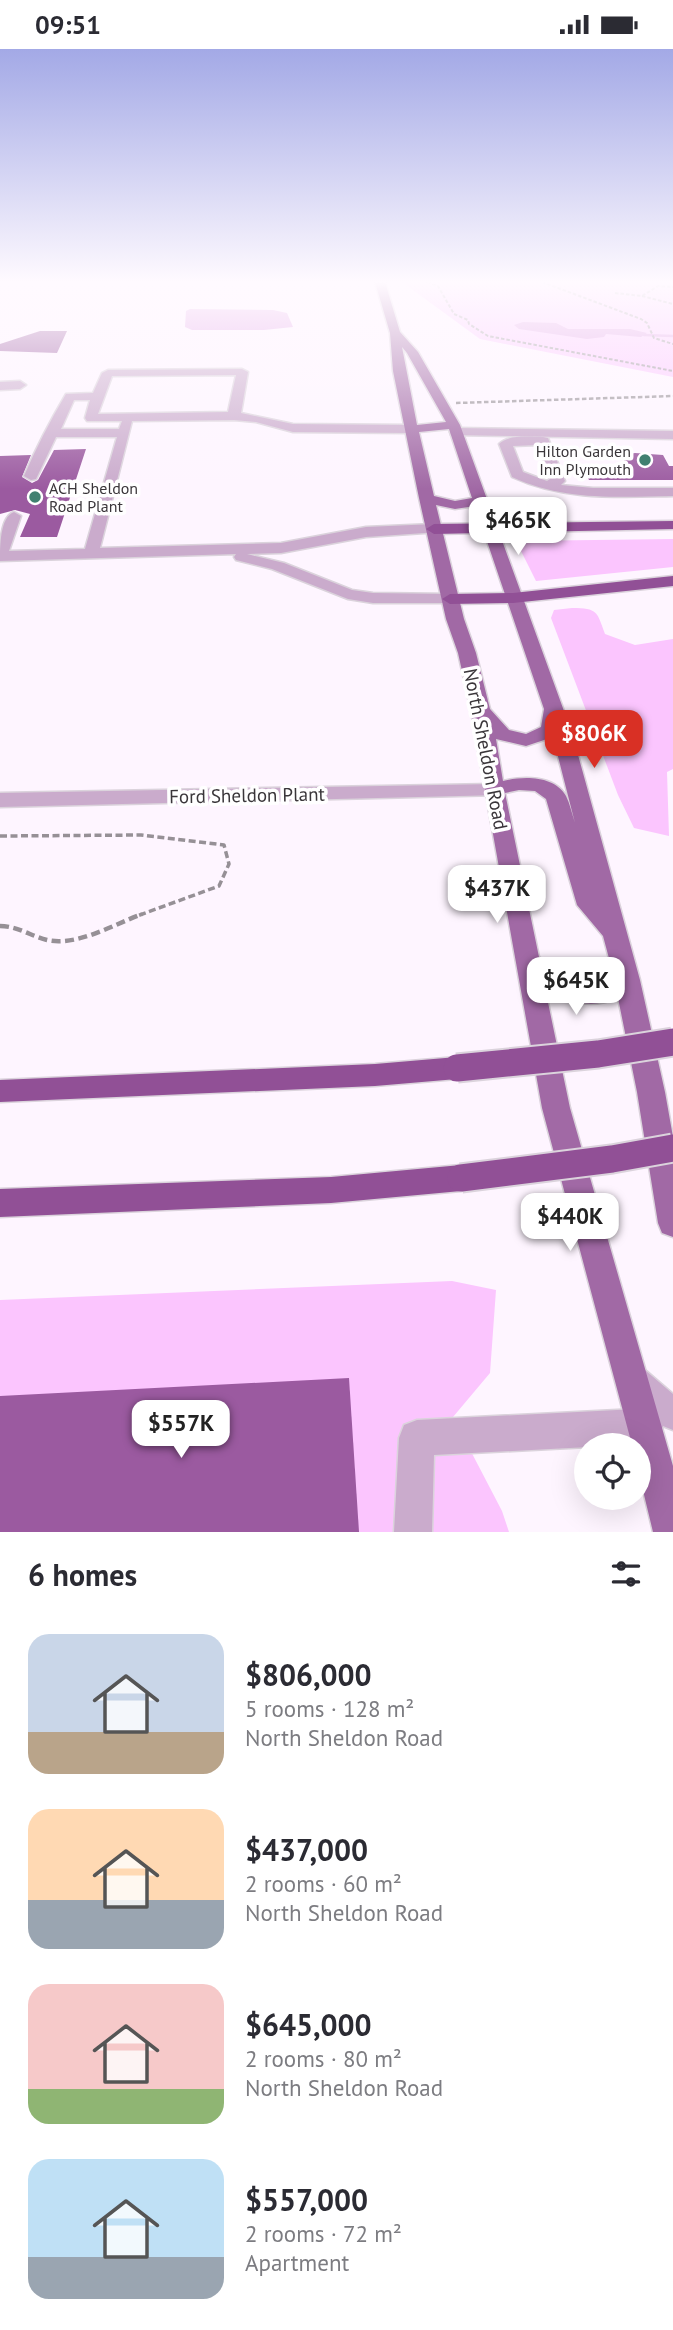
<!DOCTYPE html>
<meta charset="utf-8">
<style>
:root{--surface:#fff;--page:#f7f7f7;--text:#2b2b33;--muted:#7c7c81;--accent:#d93025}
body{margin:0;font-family:"PT Sans",sans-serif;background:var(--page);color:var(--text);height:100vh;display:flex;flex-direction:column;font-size:26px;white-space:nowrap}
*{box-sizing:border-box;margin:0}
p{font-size:23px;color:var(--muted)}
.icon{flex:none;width:38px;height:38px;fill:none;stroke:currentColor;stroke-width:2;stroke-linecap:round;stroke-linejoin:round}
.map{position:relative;height:1483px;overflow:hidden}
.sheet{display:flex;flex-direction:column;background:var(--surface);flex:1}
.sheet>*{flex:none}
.tools{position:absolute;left:574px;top:1384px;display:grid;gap:14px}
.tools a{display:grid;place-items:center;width:77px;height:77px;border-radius:50%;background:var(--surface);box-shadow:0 7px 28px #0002;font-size:35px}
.price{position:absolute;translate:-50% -60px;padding:0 16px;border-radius:14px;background:#fff;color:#222;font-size:23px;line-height:46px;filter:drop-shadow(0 2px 4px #0008)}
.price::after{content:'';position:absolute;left:50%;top:42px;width:21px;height:16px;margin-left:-10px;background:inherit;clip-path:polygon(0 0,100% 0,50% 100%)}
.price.active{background:var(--accent);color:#fff}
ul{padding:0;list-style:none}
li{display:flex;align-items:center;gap:21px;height:175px;padding:0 28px}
li span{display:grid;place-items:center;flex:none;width:196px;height:140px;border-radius:21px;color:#555}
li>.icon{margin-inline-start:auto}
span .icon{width:84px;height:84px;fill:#fffc;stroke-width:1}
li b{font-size:30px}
h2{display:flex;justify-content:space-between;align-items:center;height:84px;padding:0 28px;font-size:30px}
.status{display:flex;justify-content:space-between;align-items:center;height:49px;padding:0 35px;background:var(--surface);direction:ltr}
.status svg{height:19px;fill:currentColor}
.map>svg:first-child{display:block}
</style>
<div class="status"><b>09:51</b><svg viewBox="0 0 49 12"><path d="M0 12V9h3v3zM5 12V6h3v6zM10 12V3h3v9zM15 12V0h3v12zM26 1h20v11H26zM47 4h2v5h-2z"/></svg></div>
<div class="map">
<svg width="673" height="1483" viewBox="0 0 673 1483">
<rect width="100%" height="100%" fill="#fef5ff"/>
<g fill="#fbc5fe">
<polygon points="402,233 673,233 673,328 480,290"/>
<polygon points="673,490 673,518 536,532 516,492"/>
<path d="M572,559C598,559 597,563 605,585L635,596L673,590V720L667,723L669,787L634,779L618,746L551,569L554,561Z"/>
<polygon points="452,1232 496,1241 490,1324 453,1368 502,1462 509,1483 0,1483 0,1251"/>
</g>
<g fill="#dd98e2">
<polygon points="190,260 273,261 287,264 293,278 264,281 192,281 185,278 186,262"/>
<polygon points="523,273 556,274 568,280 630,280 647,284 641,288 606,285 604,288 587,290 519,280 514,276"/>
</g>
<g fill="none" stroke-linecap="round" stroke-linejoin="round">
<polyline stroke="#dd98e2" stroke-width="2.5" points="644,286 673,287"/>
</g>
<g fill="#9b5aa0">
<polygon points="40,282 67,282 57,304 0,302 0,295"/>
<polygon points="86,400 57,488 20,488 30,465 15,461 0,465 0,407 31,406 22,428 32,434 38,431 54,401"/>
<polygon points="635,404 663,406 669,417 673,417 673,431 589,431 582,417 627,417 621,406"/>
<polygon points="349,1329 359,1483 0,1483 0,1347"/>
</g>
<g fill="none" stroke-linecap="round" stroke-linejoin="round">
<g stroke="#dbd3dc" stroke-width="3">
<g id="minor">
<path d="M242,320L248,323L241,364L293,375L411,376L417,380L411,384L293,383L256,373L234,371L132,372L100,499L281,494L366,478L434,475L439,477L442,480L439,483L366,488L281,504L247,505L284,514L352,541L373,544L450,545L456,546L458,550L456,554H373L348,550L272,520L236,511L234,508L236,505L0,512C0,497 0,468 14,463L21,467L9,502L85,500L117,388H56L36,430L31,431L24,427C36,399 50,372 66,345L93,344L102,324L108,321ZM236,326L228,363L98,365L112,327ZM74,351H90L85,369L87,372H122L119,380H61Z"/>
<polygon points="0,333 20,332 26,336 20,340 0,341"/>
<polygon points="456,379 673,382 673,390 451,386 450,383"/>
<path d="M543,388L548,389L565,432L561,436L593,439H673V447C617,448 564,452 512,428L499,395C509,385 530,388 543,388ZM538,396L550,430L547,432L523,423L513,397Z"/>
<polygon points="494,735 501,736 504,741 501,746 0,758 0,744"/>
<polygon points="633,1316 645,1321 673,1345 673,1381 663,1377 658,1390 645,1395 434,1406 432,1483 394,1483 399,1389 404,1376 417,1371 637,1360 621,1345 616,1333 621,1321"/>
</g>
</g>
<g stroke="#dbd3dc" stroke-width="3">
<path id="major" d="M375,233H385L400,283L418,303L460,376L572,684L640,931L665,1043L673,1088V1188L662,1184L658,1174L637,1043L618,949C591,960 569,954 545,939L570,1059L673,1417V1483H653L639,1425V1396H632L542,1059L471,662L458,604L446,570L419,449L393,322L390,284ZM402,298L407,304L446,373L417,376ZM449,380L472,449L455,452L434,447L419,383ZM436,456L455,460L475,457L544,660L541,678L526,685L509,681L490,660L476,604L464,570ZM553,688L575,774C572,765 570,755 566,747C554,726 523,727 503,732L496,690L526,697ZM519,741L535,742L546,750L577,856L603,887L614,928C586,948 562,925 539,908L505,744Z"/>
</g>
<g stroke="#dbd3dc" stroke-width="3">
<g id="highway">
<polygon points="673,472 673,480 434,485 426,480 434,475"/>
<polygon points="673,527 673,537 513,554 450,555 442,550 450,545 513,544"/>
<polygon points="457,1008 467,1011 471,1019 467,1027 457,1030 375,1037 0,1053 0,1031 375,1015"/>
<polygon points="461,1116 472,1120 476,1129 472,1138 461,1142 331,1154 0,1168 0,1140 331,1128"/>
</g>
</g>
<g stroke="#969096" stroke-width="2" stroke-dasharray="3.5 2" stroke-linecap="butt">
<polyline points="427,233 438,237 454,265 468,271 469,275 488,287 673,322"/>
<polyline points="542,233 641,270 647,274 654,289 673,295"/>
<polyline points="615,244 642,247 658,237 673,238"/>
<polyline points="642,247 673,255"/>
</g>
<polyline stroke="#969096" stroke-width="2.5" stroke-dasharray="4.5 2.5" stroke-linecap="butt" points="456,354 673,347"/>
<polyline stroke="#969096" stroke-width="3.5" stroke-dasharray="7 3.5" stroke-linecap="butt" points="0,787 141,786 224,796 229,815 219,837 137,867"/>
<path stroke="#969096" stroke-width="4.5" stroke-dasharray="9 4.5" stroke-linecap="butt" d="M0,877C17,877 31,887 47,891C76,898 115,875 142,865"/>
<use href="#minor" fill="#caabcc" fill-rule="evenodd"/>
<use href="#major" fill="#a169a5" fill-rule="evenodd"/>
<use href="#highway" fill="#915096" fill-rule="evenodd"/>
<g stroke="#dbd3dc" stroke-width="31" stroke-linecap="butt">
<g id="highway-bridge">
<polyline points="457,1019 598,1005 673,993"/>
<polyline points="461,1129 612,1110 673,1099"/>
</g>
</g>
<use href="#highway-bridge" stroke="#915096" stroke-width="27"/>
</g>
<linearGradient id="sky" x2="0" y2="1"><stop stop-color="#a3a9e6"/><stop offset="0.53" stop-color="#fffaff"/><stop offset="1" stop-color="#fffaff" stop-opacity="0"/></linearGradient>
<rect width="673" height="440" fill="url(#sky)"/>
<g fill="#408070" stroke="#fff" stroke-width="2.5">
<circle cx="645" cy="411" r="7"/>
<circle cx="35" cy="448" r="7"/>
</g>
<g text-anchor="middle" stroke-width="7" stroke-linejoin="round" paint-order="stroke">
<g font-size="16" fill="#3a363a" stroke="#fff" text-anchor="end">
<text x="631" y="408">Hilton Garden<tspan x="631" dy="18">Inn Plymouth</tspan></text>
<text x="49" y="445" text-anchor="start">ACH Sheldon<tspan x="49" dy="18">Road Plant</tspan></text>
</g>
<g font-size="19" fill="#3a363a" stroke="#fff">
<text transform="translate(486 700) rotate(79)" y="7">North Sheldon Road</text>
<text transform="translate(247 746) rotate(-1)" y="7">Ford Sheldon Plant</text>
</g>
</g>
</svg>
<div class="tools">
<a><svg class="icon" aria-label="locate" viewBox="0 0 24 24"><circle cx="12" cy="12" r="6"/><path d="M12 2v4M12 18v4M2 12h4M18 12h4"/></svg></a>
</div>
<b class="price" style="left:518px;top:508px">$465K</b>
<b class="price active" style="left:594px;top:721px">$806K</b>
<b class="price" style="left:497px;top:876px">$437K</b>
<b class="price" style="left:576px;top:968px">$645K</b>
<b class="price" style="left:570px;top:1204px">$440K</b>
<b class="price" style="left:181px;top:1411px">$557K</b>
</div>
<section class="sheet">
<h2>6 homes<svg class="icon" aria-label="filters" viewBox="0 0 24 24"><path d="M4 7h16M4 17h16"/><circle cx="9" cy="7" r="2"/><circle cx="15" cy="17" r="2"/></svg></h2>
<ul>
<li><span style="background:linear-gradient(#c9d6e8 70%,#b9a48a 0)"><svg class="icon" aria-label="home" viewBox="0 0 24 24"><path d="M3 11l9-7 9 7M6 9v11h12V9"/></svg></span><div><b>$806,000</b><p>5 rooms · 128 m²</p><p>North Sheldon Road</p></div></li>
<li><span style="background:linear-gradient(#ffd9b3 65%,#9aa5b1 0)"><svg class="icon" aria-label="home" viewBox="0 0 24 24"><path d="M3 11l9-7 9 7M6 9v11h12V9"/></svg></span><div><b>$437,000</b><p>2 rooms · 60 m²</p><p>North Sheldon Road</p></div></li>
<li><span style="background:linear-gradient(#f6c9c9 75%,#8fb573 0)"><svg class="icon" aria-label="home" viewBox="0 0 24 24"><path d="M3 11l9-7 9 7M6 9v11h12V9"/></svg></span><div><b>$645,000</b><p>2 rooms · 80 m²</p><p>North Sheldon Road</p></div></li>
<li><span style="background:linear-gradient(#bfe0f5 70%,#9aa5b1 0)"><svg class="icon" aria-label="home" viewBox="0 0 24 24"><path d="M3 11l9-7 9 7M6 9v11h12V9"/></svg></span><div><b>$557,000</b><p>2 rooms · 72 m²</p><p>Apartment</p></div></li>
</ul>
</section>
